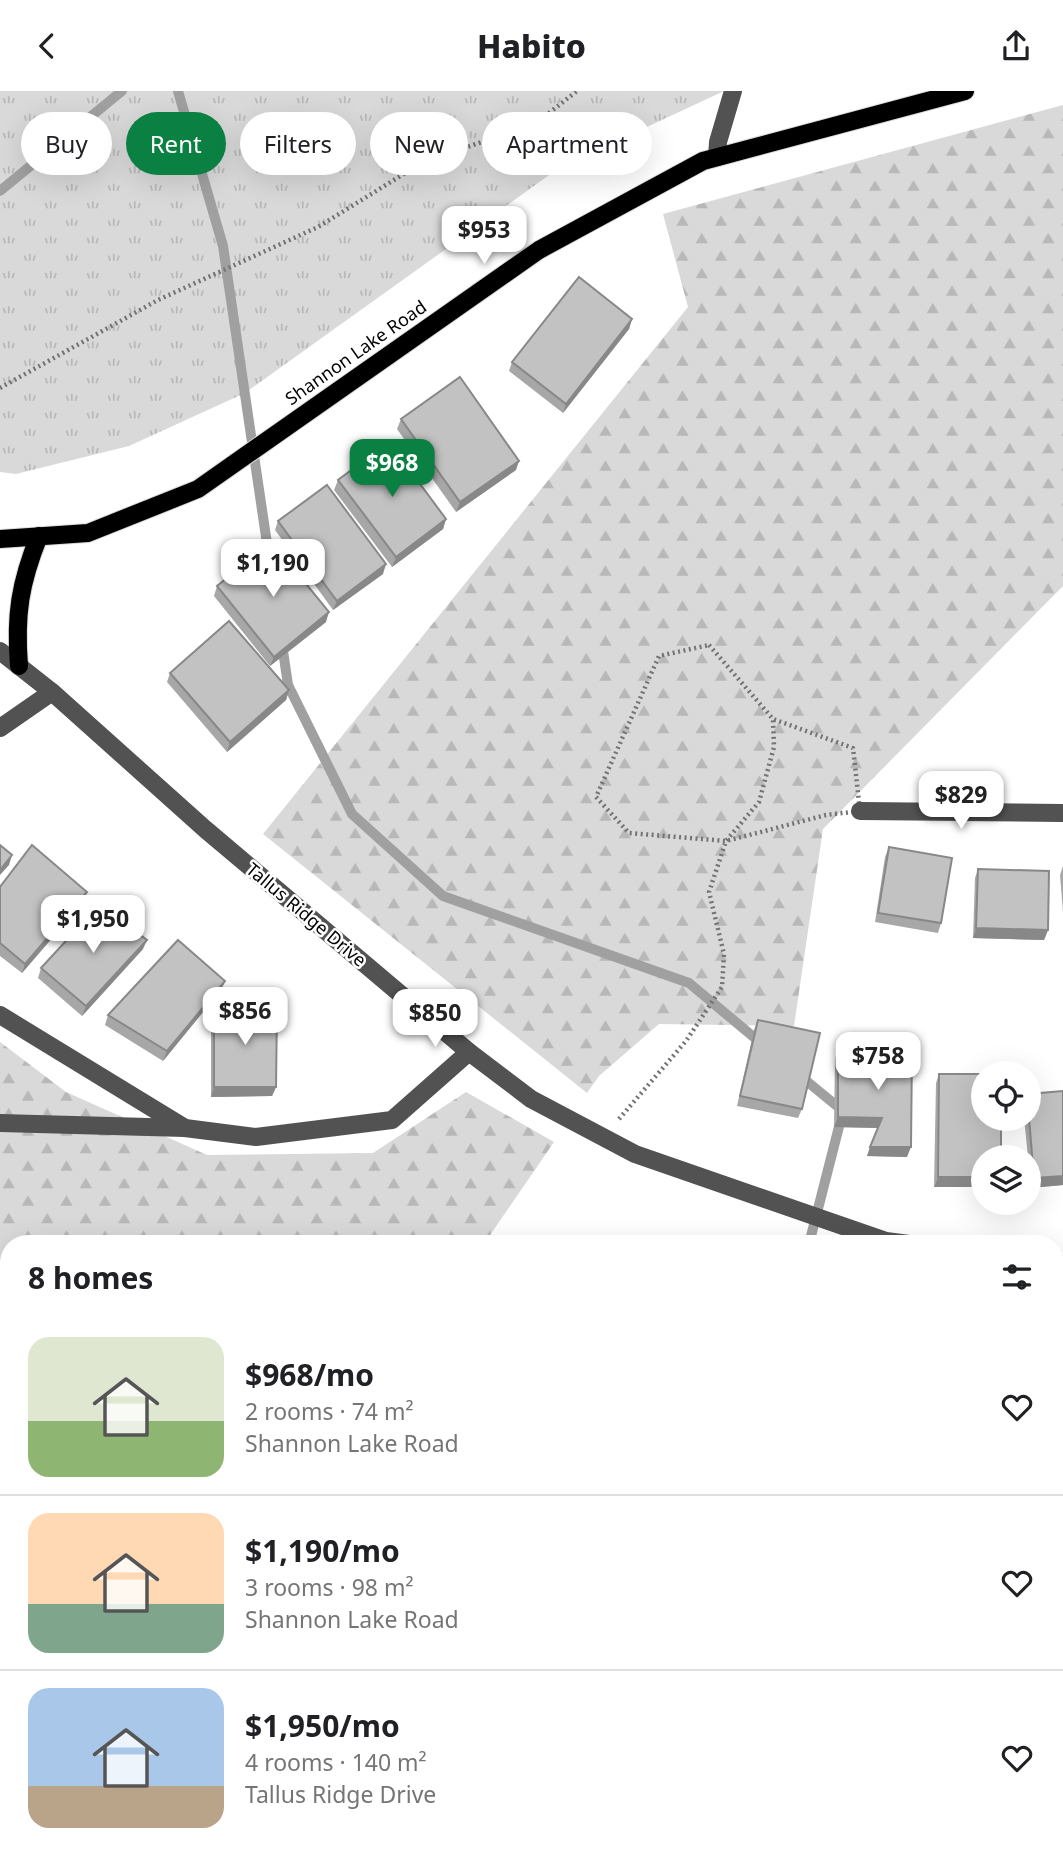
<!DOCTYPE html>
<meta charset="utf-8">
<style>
:root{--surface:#fff;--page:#f2f2f2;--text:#202124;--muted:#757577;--line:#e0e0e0;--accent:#0b8043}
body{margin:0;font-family:"Noto Sans",sans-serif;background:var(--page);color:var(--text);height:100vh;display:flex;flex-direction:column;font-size:26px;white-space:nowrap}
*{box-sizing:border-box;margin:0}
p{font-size:23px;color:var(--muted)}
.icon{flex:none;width:38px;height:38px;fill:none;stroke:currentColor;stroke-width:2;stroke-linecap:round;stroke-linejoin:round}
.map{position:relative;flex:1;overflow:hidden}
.side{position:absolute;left:0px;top:1144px;width:1064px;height:625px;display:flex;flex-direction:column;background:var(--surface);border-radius:28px 28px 0 0;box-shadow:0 7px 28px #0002}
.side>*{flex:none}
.hud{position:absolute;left:21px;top:21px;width:700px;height:63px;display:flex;gap:14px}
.controls{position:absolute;left:971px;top:970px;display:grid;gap:14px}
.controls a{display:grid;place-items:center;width:70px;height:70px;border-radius:50%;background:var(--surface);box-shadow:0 7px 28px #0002;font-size:35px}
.price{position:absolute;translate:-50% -60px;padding:0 16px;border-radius:14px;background:#fff;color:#222;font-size:23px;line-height:46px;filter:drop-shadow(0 2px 4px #0008)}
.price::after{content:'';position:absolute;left:50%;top:42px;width:21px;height:16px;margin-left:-10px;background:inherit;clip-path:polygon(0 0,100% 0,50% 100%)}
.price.active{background:var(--accent);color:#fff}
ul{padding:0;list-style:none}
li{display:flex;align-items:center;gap:21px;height:175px;padding:0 28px}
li+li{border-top:2px solid var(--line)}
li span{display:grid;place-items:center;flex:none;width:196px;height:140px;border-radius:21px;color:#555}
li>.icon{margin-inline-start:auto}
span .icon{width:84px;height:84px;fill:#fffc;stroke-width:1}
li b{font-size:30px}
h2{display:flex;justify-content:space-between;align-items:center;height:84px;padding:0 28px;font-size:30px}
.pill{padding:0 24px;border-radius:32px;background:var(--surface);box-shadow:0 7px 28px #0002;font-size:24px;line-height:63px}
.pill.active{background:var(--accent);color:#fff}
header{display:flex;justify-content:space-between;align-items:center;height:91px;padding:0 28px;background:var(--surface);font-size:32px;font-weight:800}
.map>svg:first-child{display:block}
</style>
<header><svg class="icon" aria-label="back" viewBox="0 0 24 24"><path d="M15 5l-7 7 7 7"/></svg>Habito<svg class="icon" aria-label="share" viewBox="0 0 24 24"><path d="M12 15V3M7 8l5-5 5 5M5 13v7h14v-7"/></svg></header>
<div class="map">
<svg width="1063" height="1768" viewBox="0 0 1063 1768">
<defs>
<pattern id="grass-tufts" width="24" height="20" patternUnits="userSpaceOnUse" patternTransform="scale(1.75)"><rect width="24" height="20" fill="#d9d9d9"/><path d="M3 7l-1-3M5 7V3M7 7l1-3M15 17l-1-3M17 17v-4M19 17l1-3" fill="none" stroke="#b8b8b8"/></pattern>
<pattern id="forest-firs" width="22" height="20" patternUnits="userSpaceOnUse" patternTransform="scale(1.75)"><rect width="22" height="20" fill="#d9d9d9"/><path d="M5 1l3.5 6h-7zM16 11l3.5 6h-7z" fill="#b8b8b8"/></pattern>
<pattern id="park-crowns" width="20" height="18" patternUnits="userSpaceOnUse" patternTransform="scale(1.75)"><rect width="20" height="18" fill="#d9d9d9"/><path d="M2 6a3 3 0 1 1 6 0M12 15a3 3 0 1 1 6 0" fill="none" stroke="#b8b8b8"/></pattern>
</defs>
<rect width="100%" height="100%" fill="#fff"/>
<polygon fill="url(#grass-tufts)" points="0,0 724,0 559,77 245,302 129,355 16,383 0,381"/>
<g fill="url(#forest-firs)">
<polygon points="1063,14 1063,495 823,738 794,935 659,933 599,985 587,1002 263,743 688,216 663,123"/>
<polygon points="0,951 66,1001 207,1064 373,1062 466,1001 554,1051 484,1153 9,1153 9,1760 505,1760 508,1768 0,1768"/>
</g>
<polygon fill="url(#park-crowns)" points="1063,1368 1063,1768 959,1768 960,1761 1055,1760 1055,1378"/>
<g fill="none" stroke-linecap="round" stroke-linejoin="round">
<g stroke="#a0a0a0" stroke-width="10">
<polyline points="178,0 223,155 269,466"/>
<polyline points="0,100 122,0"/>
<polyline points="282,553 288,594 352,723 443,805 689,892 762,953"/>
<polyline points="798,983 843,1020 809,1153"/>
</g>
<g stroke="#dbdbdb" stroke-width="20">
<g id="major">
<polyline points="0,448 88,442 198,398 539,159 703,70 965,0"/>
<path d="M19,575C15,524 20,492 39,445"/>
</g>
</g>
<g stroke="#747474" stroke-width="4.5" stroke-dasharray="2 3.5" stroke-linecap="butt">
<polyline points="0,297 158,209 318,136 423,71 535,33 577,0"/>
<polygon points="709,554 773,628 853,657 860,720 826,724 726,750 629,742 596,706 659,565"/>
<polyline points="619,1028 686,950 722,896 724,863 709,801 726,750 759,711 774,656 773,628"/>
</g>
<g stroke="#525252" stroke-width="18">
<polyline points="717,66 718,51 733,0"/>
<polyline points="0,560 52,601 205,738 469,961 531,1008 635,1063 886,1150 909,1153"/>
<polyline points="0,637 52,601"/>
<polyline points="860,720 1063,722"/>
<polyline points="0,924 185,1037 256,1046 392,1029 469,961"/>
<polyline points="0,1032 185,1037"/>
<polyline points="1055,1172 1063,1173"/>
<polyline points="0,1230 9,1233"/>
<polyline points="620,1760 636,1768"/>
<polyline points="715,1768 717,1760"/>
</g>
<use href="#major" stroke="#000" stroke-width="18"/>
</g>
<g fill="#a7a7a7">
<polygon points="632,228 629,238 563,322 509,280 512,271"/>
<polygon points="401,328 516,379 456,421 397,338"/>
<polygon points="338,389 446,428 443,438 392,476 334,399"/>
<polygon points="278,430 383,483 333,519 275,439"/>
<polygon points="217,495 326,531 270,575 214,505"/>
<polygon points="170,582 289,599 286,609 227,661 167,591"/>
<polygon points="889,756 941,832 938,842 875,831 885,766"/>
<polygon points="1063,775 1063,821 1060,784"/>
<polygon points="978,778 1048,839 1044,849 973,847 975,787"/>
<polygon points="0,796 87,801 83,811 22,882 0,865"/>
<polygon points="143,858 82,925 38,887 41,877"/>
<polygon points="225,890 221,899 163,970 105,934 108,924"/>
<polygon points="214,916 276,996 272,1005 211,1006 211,926"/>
<polygon points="758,929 802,1018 798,1027 737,1015 754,939"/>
<polygon points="838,958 907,1066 867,1065 878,1037 834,1036 835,968"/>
<polygon points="939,983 984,983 934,1096 936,992"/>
<polygon points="1063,1000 1063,1094 1030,1097 1029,1066 1028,1066 1024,1027 1029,1027"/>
</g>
<g fill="#888">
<polygon points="632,228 629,238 563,322 566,313"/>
<polygon points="519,370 516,379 456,421 460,411"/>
<polygon points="446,428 443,438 392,476 396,466"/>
<polygon points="386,473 383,483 333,519 337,510"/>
<polygon points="329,521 326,531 270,575 274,566"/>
<polygon points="289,599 286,609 227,661 230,651"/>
<polygon points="12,764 9,774 0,784 0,779"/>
<polygon points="87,801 83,811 22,882 25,873"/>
<polygon points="976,837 1048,839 1044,849 973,847"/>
<polygon points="147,849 143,858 82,925 86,915"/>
<polygon points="225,890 221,899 163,970 167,960"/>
<polygon points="214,996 276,996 272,1005 211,1006"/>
<polygon points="838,1026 882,1027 879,1037 834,1036"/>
<polygon points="870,1056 911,1056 907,1066 867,1065"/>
<polygon points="1063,1085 1063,1094 1030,1097 1034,1087"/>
<polygon points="938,1086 984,1086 984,1096 934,1096"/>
<polygon points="1063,1303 1062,1311 1055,1316 1055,1309"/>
</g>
<g fill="#c2c2c2" stroke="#888" stroke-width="2">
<polygon points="579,186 632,228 566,313 512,271"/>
<polygon points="460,286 519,370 460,411 401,328"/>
<polygon points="389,351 446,428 396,466 338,389"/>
<polygon points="327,394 386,473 337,510 278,430"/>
<polygon points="272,451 329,521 274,566 217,495"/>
<polygon points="229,530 289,599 230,651 170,582"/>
<polygon points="0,754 12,764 0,779"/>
<polygon points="32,754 87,801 25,873 0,852 0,796"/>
<polygon points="889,756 952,767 941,832 878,822"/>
<polygon points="978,778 1049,780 1048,839 976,837"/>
<polygon points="99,814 147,849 86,915 41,877"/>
<polygon points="178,849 225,890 167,960 108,924"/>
<polygon points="214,916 277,916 276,996 214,996"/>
<polygon points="758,929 820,942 802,1018 740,1005"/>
<polygon points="838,958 912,959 911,1056 870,1056 882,1027 838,1026"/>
<polygon points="939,983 984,983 984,1027 1001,1027 1001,1066 984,1066 984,1086 938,1086"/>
<polygon points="1063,1000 1063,1085 1034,1087 1029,1027 1029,1003"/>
<polygon points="1055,1287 1063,1298 1063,1303 1055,1309"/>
</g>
<g text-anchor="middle" stroke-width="5" stroke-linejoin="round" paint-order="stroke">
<g font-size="18" fill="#000" stroke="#fff">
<text transform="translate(356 262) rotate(-35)" y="6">Shannon Lake Road</text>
<text transform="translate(306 824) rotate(40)" y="6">Tallus Ridge Drive</text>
</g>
</g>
</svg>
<div class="controls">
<a><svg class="icon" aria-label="locate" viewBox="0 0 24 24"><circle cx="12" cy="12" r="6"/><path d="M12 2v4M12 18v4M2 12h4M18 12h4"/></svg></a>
<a><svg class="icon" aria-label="layers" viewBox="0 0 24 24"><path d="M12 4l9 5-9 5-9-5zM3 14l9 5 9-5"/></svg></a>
</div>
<b class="price" style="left:484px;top:175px">$953</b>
<b class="price active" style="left:392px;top:408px">$968</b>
<b class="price" style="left:273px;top:508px">$1,190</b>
<b class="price" style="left:961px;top:740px">$829</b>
<b class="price" style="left:93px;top:864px">$1,950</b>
<b class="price" style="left:245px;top:956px">$856</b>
<b class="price" style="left:435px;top:958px">$850</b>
<b class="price" style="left:878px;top:1001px">$758</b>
<div class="hud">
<a class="pill">Buy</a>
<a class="pill active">Rent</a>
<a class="pill">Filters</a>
<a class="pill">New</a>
<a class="pill">Apartment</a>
</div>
<section class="side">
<h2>8 homes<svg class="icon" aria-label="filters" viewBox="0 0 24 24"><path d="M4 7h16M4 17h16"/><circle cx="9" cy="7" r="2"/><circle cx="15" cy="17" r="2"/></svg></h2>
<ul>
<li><span style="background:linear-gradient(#dfe7d0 60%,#8fb573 0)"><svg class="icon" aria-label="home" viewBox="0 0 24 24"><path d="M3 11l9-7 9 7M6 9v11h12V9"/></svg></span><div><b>$968/mo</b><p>2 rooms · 74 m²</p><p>Shannon Lake Road</p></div><svg class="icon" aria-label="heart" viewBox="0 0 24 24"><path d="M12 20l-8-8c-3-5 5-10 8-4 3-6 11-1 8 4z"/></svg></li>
<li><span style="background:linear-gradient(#ffd9b3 65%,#7fa58c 0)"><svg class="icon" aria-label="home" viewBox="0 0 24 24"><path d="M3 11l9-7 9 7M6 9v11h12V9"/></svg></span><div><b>$1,190/mo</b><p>3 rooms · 98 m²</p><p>Shannon Lake Road</p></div><svg class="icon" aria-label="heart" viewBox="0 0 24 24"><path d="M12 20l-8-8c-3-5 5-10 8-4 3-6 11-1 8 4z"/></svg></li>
<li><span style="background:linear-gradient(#a9c7e8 70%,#b9a48a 0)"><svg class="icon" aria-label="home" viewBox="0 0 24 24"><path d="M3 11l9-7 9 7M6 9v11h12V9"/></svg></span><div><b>$1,950/mo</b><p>4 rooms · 140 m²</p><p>Tallus Ridge Drive</p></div><svg class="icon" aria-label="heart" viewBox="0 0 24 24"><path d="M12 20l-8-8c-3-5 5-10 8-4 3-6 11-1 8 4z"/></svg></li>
</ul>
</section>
</div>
